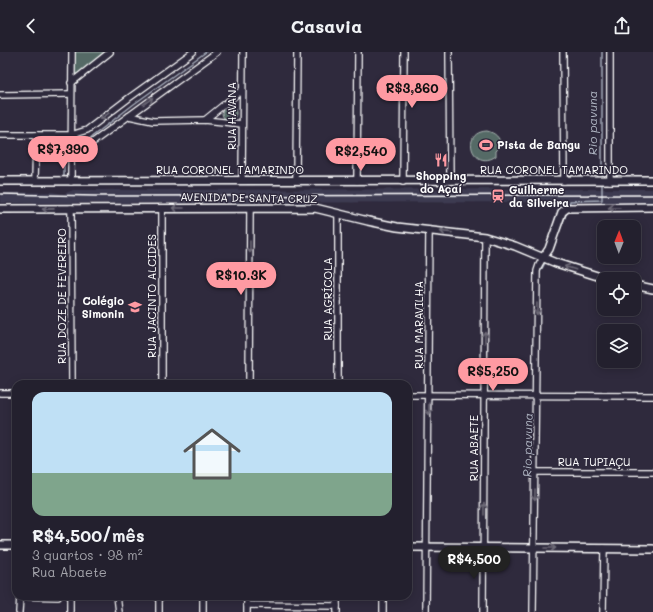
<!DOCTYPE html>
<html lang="pt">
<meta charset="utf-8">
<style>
:root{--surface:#23202e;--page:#2b2836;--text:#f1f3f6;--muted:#a3a3aa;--line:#403e4a;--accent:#ff9aa2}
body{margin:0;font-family:Mali,sans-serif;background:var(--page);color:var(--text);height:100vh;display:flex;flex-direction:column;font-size:15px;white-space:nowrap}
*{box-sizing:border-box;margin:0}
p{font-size:13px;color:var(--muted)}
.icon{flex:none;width:22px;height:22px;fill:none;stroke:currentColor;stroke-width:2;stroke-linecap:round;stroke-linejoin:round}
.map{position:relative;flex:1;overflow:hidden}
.panel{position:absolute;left:12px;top:328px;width:400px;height:220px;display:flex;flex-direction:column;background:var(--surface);border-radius:12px;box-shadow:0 2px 10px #0003,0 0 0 1px var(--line)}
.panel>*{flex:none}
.needle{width:26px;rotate:1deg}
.buttons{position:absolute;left:597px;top:168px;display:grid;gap:8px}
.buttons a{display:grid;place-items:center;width:44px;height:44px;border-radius:8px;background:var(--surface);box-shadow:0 2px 10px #0003,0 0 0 1px var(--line);font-size:20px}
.price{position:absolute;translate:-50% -34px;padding:0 9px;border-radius:14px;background:var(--accent);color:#111;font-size:13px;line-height:26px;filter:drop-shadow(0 1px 2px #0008)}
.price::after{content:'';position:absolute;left:50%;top:24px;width:12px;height:9px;margin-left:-6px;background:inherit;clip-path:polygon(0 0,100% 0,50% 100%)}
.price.selected{background:#222;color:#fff}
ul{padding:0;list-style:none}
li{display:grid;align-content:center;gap:8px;height:212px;padding:0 20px}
li span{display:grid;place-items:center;height:124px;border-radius:12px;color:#555}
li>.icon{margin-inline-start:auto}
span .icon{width:72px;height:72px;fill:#fffc;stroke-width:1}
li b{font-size:17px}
header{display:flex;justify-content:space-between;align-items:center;height:52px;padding:0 20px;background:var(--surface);font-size:18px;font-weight:700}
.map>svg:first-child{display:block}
</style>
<header><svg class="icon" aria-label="back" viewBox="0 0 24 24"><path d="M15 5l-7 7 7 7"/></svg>Casavia<svg class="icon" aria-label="share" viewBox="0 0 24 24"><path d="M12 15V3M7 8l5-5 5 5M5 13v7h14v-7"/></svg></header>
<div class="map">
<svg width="653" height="560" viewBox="0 0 653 560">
<rect width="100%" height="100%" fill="#2f2a3d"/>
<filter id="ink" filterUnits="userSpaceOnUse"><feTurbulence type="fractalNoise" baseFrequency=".025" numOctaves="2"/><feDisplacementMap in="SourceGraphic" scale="8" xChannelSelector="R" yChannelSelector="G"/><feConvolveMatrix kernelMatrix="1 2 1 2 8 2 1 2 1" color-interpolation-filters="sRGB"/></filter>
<g filter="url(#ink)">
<polygon fill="#3d3b51" points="653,137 653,150 0,151 0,141 52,140 64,142 73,138"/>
<g fill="#546b66" stroke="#aab5b2">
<polygon points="74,0 106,0 74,25"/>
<circle cx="229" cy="61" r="7"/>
<path d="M487,79C495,81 500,85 501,94L496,99V104C473,120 459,80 487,79Z"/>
</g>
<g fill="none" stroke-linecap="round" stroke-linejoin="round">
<g stroke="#a6adbb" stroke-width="1.5">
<polyline points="85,90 134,52 206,0"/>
<polyline points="64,125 64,109"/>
<polyline points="602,126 602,0"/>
<polyline points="569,154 570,149 602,148 602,130"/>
<polyline points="555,190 567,160"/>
<polyline points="539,222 546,209"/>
</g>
<g stroke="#fff" stroke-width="8">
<g id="minor">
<polyline points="449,0 450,129"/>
<polyline points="563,0 564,129"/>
<polyline points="610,0 610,129"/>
<polyline points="71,31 110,0"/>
<polyline points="0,43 71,42"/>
<polyline points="129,64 153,69 205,68 242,72"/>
<polyline points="205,68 242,38"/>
<polyline points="0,83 71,83 87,78 129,46 193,0"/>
<polyline points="71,106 217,0"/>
<polyline points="242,128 243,0"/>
<polyline points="296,128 297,0"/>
<polyline points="35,129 36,83"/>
<polyline points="357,129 358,0"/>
<polyline points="71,130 72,0"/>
<polyline points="403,130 404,0"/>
<polyline points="71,156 72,332"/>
<polyline points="338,162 338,332"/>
<polyline points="162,332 162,156"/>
<polyline points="249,332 250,156"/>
<polyline points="0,341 16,341"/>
<polyline points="408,343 653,344"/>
<polyline points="536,420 653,420"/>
<polyline points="19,544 58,545"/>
<polyline points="117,544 119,560"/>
<polyline points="247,553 337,554"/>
<polyline points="19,560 20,544"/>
<polyline points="70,560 70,544"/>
<polyline points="159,560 159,544"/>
<polyline points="203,560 203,544"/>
<polyline points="247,560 247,544"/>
<polyline points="337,560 337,544"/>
<polyline points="383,560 383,544"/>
<polyline points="426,560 429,178"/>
<polyline points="483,560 485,185"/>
<polyline points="533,560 537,219 539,213 543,206"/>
<polyline points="603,560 604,496"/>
</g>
</g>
<g stroke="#fff" stroke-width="10">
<g id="major">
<polyline points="0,129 653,128"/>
<polyline points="0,157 315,156 368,169 397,175 485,185 515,194 556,211 607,227"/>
<polyline points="543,206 549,197 562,160 567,156 653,155"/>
<polyline points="634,233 653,237"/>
<polyline points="0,493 16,493"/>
<polyline points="408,495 653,497"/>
</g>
</g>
<use href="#minor" stroke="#2f2a3d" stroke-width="5.5"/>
<use href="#major" stroke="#2f2a3d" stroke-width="7"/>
<polyline stroke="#fff" stroke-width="1.5" points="0,142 95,144 653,143"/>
</g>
<defs><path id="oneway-shaft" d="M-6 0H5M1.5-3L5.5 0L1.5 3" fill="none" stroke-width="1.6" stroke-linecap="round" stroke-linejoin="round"/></defs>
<g stroke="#6d6a77">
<use href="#oneway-shaft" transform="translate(148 49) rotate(-36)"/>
<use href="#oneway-shaft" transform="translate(105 64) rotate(143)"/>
<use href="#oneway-shaft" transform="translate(178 156) rotate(180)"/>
<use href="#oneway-shaft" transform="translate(614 156) rotate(180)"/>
<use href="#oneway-shaft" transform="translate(48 157) rotate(179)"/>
<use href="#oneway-shaft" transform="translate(446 180) rotate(-174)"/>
<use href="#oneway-shaft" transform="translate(250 195) rotate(90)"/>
<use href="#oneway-shaft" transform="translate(570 216) rotate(-162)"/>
<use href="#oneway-shaft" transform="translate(537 257) rotate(90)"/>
<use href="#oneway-shaft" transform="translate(485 285) rotate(-90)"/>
<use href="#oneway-shaft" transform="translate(429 357) rotate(91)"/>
<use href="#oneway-shaft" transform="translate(535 443) rotate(91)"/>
<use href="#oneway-shaft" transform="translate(484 457) rotate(-90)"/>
<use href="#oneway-shaft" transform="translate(550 496)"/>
</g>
</g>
<defs>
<g id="stadium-bare" transform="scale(1.08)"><path d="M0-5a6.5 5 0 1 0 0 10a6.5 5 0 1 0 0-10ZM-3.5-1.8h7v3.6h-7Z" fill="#ff9aa2" stroke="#2f2a3d" stroke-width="2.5" paint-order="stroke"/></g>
<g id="restaurant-bare" transform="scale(1.08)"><path d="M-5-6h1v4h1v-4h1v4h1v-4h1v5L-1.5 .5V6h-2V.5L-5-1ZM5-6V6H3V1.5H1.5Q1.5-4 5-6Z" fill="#ff9aa2" stroke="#2f2a3d" stroke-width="2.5" paint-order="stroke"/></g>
<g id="station-bare" transform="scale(1.08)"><path d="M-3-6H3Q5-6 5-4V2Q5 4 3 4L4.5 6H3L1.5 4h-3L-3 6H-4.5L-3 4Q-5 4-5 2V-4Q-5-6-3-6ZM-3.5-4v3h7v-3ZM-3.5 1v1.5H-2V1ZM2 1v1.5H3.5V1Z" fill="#ff9aa2" stroke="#2f2a3d" stroke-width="2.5" paint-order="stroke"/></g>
<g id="school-bare" transform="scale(1.08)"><path d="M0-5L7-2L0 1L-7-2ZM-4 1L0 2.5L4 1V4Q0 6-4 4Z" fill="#ff9aa2" stroke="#2f2a3d" stroke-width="2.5" paint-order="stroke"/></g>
</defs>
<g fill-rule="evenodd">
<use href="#stadium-bare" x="486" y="93"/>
<use href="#restaurant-bare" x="441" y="108"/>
<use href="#station-bare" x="498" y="144"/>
<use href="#school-bare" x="135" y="255"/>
</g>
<g text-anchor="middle" stroke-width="3" stroke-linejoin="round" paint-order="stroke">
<g font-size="11" fill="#fff" stroke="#2f2a3d">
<text transform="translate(232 64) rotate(-90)" y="4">RUA HAVANA</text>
<text x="230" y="122">RUA CORONEL TAMARINDO</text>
<text x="554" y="122">RUA CORONEL TAMARINDO</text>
<text transform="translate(249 146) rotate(1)" y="4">AVENIDA DE SANTA CRUZ</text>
<text transform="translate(62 244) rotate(-90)" y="4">RUA DOZE DE FEVEREIRO</text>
<text transform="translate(152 244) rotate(-90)" y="4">RUA JACINTO ALCIDES</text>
<text transform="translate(328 247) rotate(-90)" y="4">RUA AGRÍCOLA</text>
<text transform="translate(419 273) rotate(-90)" y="4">RUA MARAVILHA</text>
<text transform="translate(474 396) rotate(-90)" y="4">RUA ABAETE</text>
<text x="594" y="414">RUA TUPIAÇU</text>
</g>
<g font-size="11" font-weight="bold" fill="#fff" stroke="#2f2a3d" text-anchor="start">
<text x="497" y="97">Pista de Bangu</text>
<text x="441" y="128" text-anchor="middle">Shopping<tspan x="441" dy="13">do Açaí</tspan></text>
<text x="509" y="142">Guilherme<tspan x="509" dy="13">da Silveira</tspan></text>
<text x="124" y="253" text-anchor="end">Colégio<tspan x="124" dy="13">Simonin</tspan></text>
</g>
<g font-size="12" font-style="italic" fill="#aeb4c1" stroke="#2f2a3d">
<text transform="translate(593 71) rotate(-90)" y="4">Rio pavuna</text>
<text transform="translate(528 393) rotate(-89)" y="4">Rio pavuna</text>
</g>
</g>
</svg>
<div class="buttons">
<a><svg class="needle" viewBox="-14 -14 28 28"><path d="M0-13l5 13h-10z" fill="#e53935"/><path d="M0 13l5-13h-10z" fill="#a3a3aa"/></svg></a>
<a><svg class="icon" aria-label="locate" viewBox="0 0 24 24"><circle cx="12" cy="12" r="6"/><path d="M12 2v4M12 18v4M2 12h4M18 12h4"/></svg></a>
<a><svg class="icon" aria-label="layers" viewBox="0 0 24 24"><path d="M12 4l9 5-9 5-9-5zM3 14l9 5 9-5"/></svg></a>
</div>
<b class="price" style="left:412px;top:57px">R$3,860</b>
<b class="price" style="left:63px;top:118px">R$7,390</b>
<b class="price" style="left:361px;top:120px">R$2,540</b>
<b class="price" style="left:241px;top:244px">R$10.3K</b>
<b class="price" style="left:493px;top:340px">R$5,250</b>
<b class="price selected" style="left:474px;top:528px">R$4,500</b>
<section class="panel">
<ul>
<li><span style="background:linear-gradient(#bfe0f5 65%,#7fa58c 0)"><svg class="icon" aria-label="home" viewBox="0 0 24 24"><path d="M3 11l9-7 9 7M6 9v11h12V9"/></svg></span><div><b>R$4,500/mês</b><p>3 quartos · 98 m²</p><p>Rua Abaete</p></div></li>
</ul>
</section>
</div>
